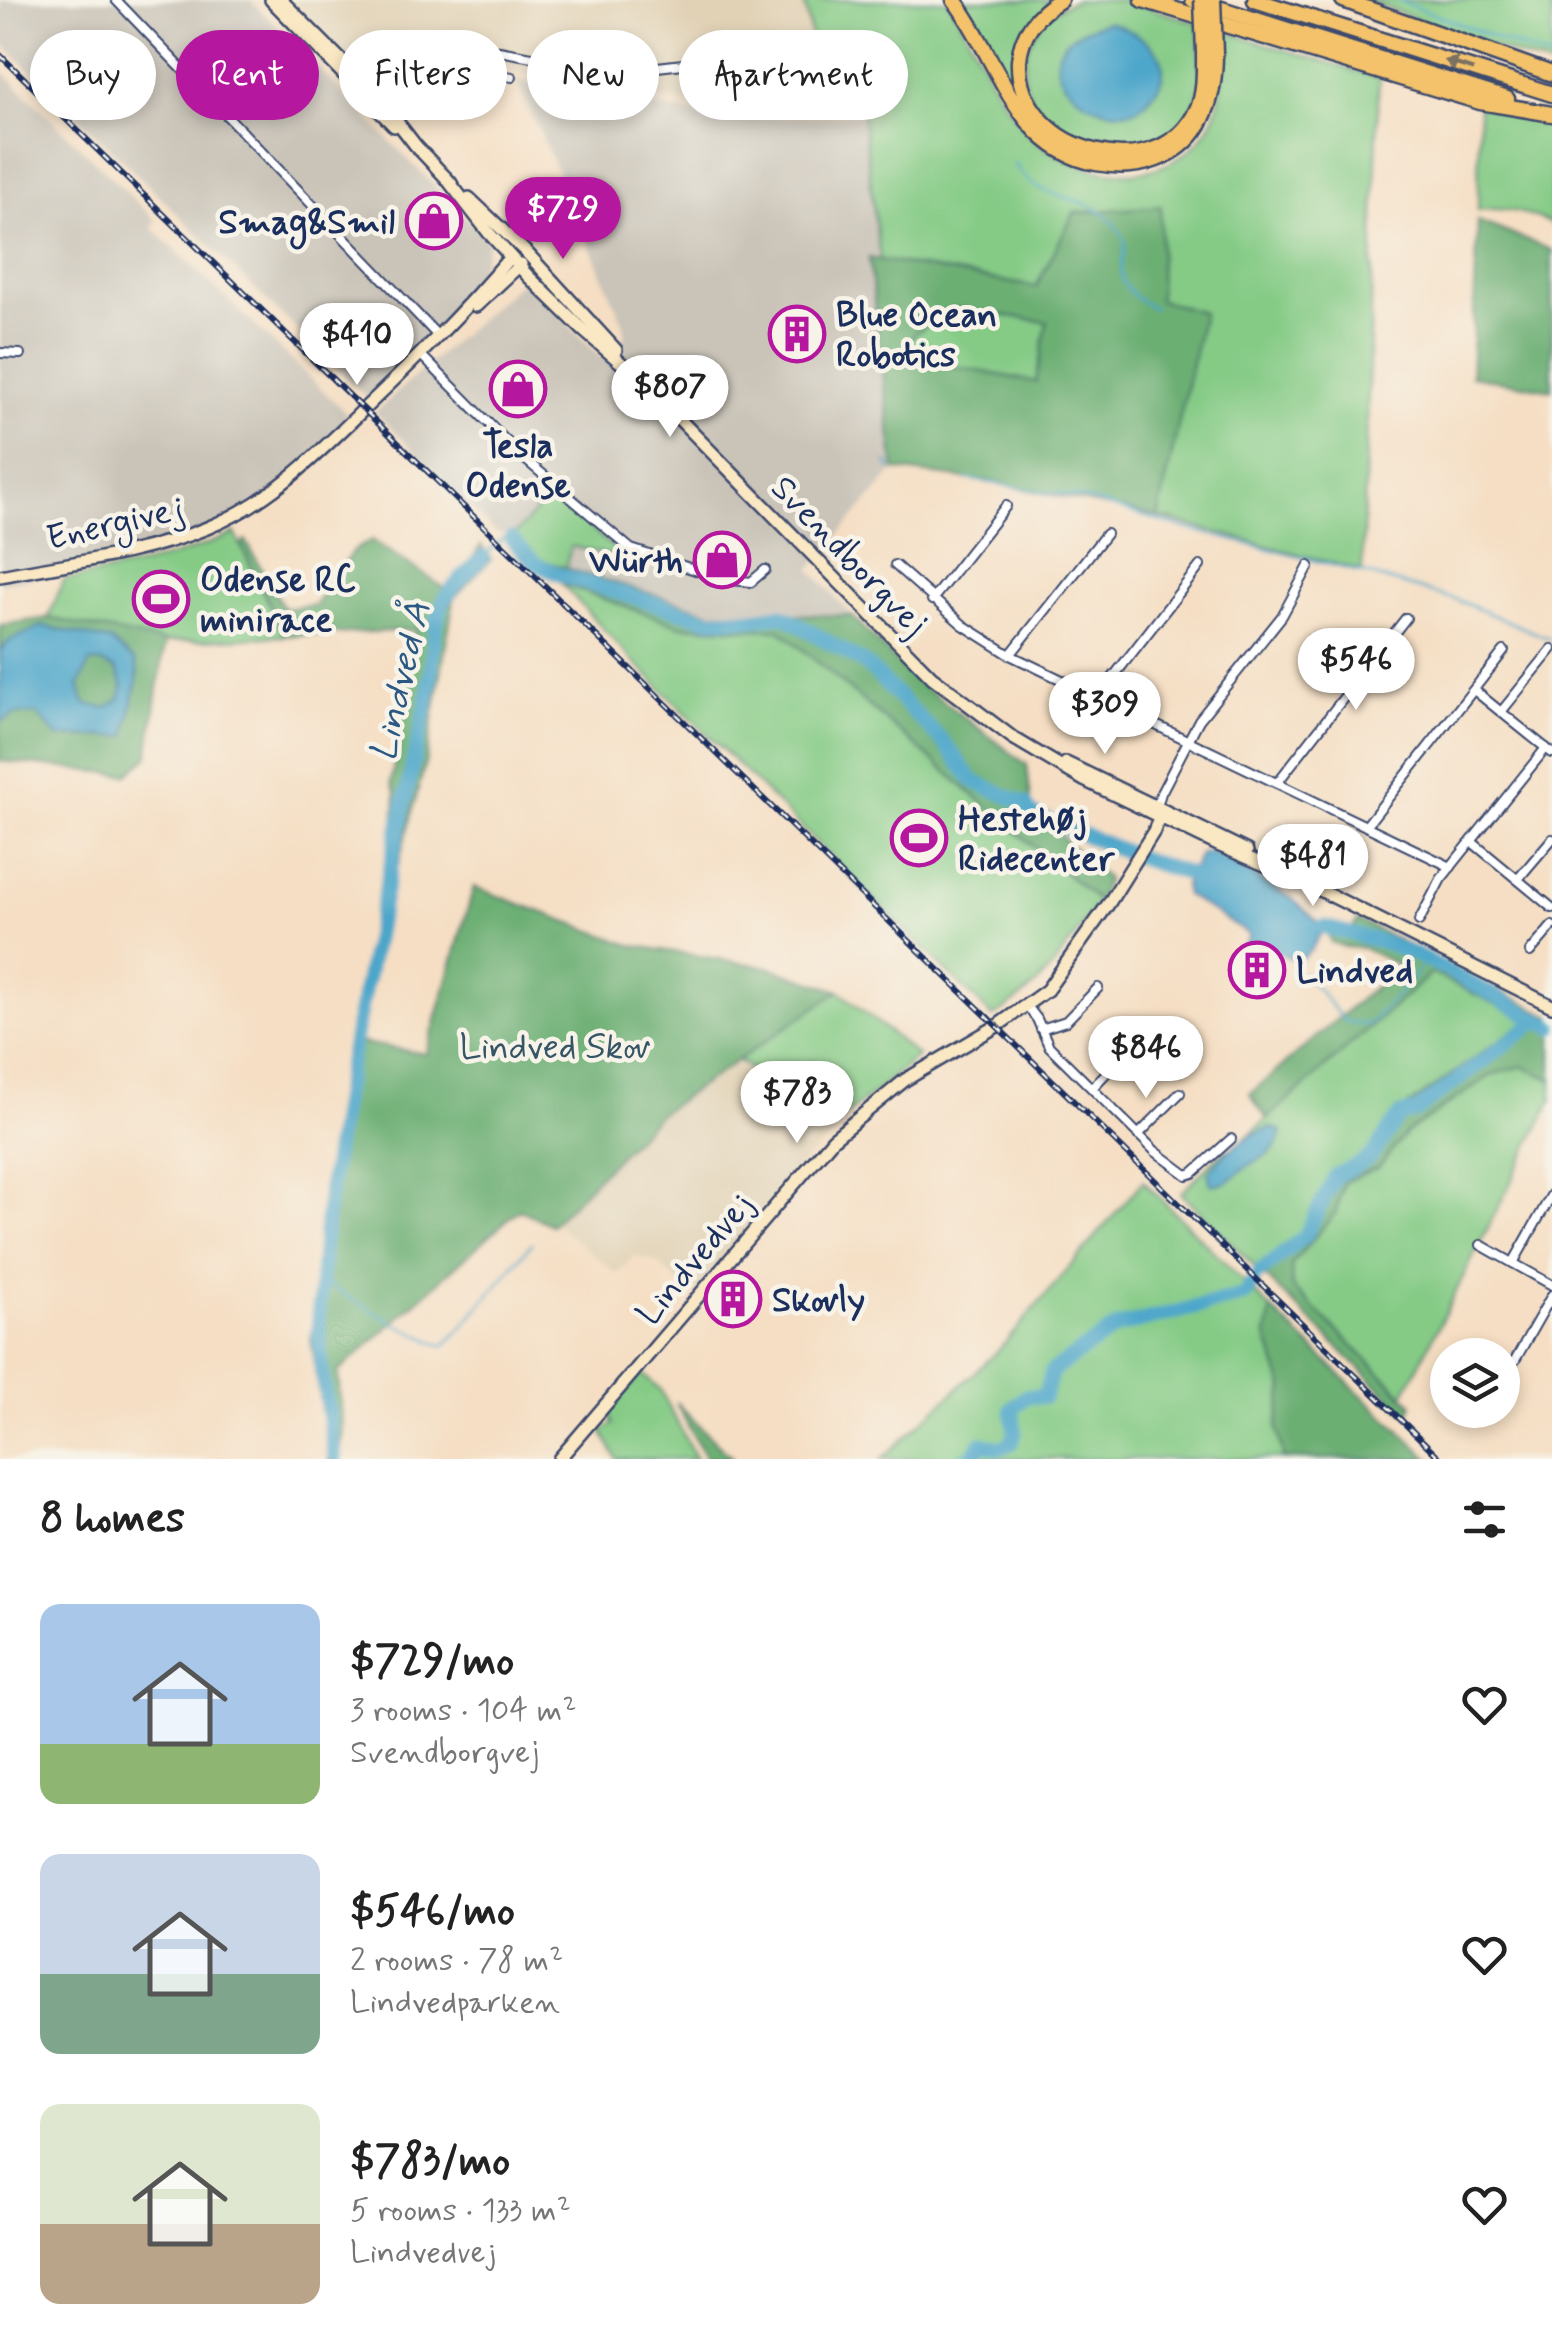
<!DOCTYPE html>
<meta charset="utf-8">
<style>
:root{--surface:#fff;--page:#f6f6f6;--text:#222;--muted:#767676;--accent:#b5179e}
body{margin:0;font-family:Mynerve,sans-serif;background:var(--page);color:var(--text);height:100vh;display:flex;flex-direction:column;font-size:38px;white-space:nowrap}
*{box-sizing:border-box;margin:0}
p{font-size:32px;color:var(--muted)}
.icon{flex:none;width:55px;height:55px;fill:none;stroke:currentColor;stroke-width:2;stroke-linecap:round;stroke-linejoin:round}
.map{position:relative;height:1459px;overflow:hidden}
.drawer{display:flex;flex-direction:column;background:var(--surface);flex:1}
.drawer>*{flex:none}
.banner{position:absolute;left:30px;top:30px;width:1000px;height:90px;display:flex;gap:20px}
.tools{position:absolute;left:1430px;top:1338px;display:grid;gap:20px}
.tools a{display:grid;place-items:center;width:90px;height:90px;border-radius:50%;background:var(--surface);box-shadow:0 5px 15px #0003;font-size:50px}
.price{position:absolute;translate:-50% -85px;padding:0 22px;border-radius:35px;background:#fff;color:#222;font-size:32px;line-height:65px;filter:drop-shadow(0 2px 5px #0008)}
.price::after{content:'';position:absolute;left:50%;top:60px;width:30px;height:22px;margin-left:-15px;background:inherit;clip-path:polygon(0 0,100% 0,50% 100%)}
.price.on{background:var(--accent);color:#fff}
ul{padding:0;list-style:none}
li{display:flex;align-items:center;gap:30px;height:250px;padding:0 40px}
li span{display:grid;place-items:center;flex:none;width:280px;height:200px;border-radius:20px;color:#555}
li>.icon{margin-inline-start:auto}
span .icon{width:120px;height:120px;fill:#fffc;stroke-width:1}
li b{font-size:42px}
h2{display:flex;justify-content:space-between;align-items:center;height:120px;padding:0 40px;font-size:42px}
.chip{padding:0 35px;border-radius:45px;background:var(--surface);box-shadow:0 5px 15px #0003;font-size:35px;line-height:90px}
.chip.on{background:var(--accent);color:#fff}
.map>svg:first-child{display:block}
</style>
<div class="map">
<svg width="1552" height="1459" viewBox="0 0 1552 1459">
<rect width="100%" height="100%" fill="#f7f3e8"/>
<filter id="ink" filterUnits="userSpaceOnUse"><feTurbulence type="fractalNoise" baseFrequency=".01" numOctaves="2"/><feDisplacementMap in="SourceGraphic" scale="20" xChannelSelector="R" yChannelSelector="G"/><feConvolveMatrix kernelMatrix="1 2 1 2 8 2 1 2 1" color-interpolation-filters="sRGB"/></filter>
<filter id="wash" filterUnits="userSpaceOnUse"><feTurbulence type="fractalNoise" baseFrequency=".0048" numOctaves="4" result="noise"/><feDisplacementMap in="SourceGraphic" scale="40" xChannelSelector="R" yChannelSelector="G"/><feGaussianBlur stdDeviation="2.25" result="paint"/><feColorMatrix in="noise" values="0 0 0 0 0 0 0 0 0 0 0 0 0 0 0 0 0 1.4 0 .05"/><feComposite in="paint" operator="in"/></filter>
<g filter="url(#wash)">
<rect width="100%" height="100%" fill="#f5dec3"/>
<g fill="#e1d2b6">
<polygon points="292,0 804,0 824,103 722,109 424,54 395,54 367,79"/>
<polygon points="738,1060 834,1132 803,1162 693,1295 656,1262 634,1256 617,1274 554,1222 659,1114"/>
</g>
<g fill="#c9c3b8">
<polygon points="0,0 250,0 489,241 473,293 369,400 0,41"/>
<polygon points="0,69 156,221 151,227 358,424 274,497 203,536 145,559 0,584"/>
<polygon points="518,81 721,119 866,115 895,470 810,569 852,616 710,612 543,561 513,537 495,532 375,412 524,279 601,358 624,337 624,325"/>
</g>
<g fill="#85cb86" stroke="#507d72" stroke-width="2.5" fill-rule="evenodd">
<path d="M804,0H946C978,42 993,101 1032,137C1085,187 1184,190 1215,114C1225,87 1222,58 1220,30L1379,78L1362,571L1158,517L1203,313L1159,300L1074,213L1036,287L880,260L861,102L824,103ZM893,50C889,69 877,89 856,90L838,75L852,57Z"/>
<polygon points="961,0 1051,0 1015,59 1018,91 1013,94"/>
<path d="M1076,0H1123L1198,23C1199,45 1203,73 1198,93C1167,200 988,136 1031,39C1039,21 1057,6 1076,0Z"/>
<polygon points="1364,0 1552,0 1552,68"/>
<path d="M1479,105L1552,126V224C1528,213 1504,206 1478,210Z"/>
<polygon points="953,308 1048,322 1036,382 905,357 913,335"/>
<polygon points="552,493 625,559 571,546 563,576 536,564 511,539"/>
<path d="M235,533L284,636L165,642L48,618L64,580C123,570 180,558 235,533Z"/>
<path d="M562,584L681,626L780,630L1098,901C1065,952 1047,984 993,1017L631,659Z"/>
<polygon points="1431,973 1528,1020 1397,1114 1365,1161 1334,1172 1303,1235 1257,1269 1181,1193 1221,1153 1237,1146"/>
<polygon points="839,991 918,1056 830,1129 738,1060"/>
<polygon points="1523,1066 1552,1080 1552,1100 1404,1395 1291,1287 1291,1265 1336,1212 1344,1182 1379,1167 1405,1134 1491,1075"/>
<polygon points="1143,1181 1271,1309 1267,1337 1284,1387 1277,1428 1284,1459 882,1459 999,1350"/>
<polygon points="641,1373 660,1389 696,1459 617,1459 602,1431 613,1424 609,1411"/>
</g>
<g fill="#6caf73" stroke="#446f68" stroke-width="2.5" fill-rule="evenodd">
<path d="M1161,206L1159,300L1203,312L1158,517L991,482L895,470L869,258L1036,287L1074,213ZM953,308L1047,322L1036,382L905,357L913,335Z"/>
<polygon points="1478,221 1552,250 1552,390 1471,376"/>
<polygon points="372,540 449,591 481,546 491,559 454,598 426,760 398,865 392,864 396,793 391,783 415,630 284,636 241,545 246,541 284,609 315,605 352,552"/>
<polygon points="543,561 710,612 852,616 914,679 1027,765 1032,810 1107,879 1098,901 780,630 681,626 562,584"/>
<polygon points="48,618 165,642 148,757 127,775 0,761 0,625"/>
<polygon points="474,887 631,945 768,967 839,991 659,1114 551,1225 519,1209 338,1372 343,1434 339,1459 329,1459 311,1339 358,1042 426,1054"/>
<polygon points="1358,920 1552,1017 1552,1080 1523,1066 1491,1075 1405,1134 1379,1167 1344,1182 1336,1212 1291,1265 1292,1287 1412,1404 1409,1416 1257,1269 1303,1234 1334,1172 1365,1161 1397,1114 1528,1020 1431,973 1267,1119 1250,1094 1399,966 1363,948 1345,947 1331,942 1328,935 1332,931 1346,937"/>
<polygon points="1271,1309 1430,1459 1284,1459 1277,1428 1284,1387 1267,1337"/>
<polygon points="676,1403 733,1459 706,1459"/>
</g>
<g fill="#4ca6ca" stroke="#346a94" stroke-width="2.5" fill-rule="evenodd">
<path d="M1108,22C1146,35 1187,61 1146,102C1106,142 992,50 1108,22Z"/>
<polygon points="880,39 891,45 890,63 873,86 852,91 838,71 849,62 854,47"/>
<path d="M42,626L110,641L135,661L138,675L126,736L58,737L37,714H15L0,722V651L9,641ZM100,662L117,670L123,686L120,699L106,708L85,704L79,686L89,663Z"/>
<polygon points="1212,852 1290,897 1324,927 1311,950 1296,962 1258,940 1257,951 1239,979 1228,971 1250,935 1186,895 1184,885 1201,853"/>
<path d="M1271,1128L1282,1131C1278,1153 1264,1156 1248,1166C1232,1175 1231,1186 1211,1184L1208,1173C1224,1152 1245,1135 1271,1128Z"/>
</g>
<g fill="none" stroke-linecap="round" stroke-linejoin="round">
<g stroke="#4ca6ca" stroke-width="2.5">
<polyline points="1398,0 1552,60"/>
<path d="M1014,163C1032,197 1071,194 1099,210C1111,217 1119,230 1125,242C1126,253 1121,259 1121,269C1119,288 1139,301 1154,308"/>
<polyline points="887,462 891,469"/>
<polyline points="967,479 1077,497 1177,526 1360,572 1457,600 1550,639"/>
<polyline points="483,557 503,538 511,539"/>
<polyline points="1304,973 1344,1021 1368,1025 1415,976 1426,959"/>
<polyline points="321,1281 396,1324 443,1346 457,1333 532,1243"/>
<polyline points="951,1459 981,1443"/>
</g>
<g stroke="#4ca6ca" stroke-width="15">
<polyline points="511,539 536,564 563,576 707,619 756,619 780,615 788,618 867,665 946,745 973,781 1025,804 1030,813 1145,860 1188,874"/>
<polyline points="1324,927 1379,941 1426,959 1552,1027"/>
<path d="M1259,1273L1305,1236L1336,1175C1384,1156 1372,1149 1401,1115L1415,1112L1538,1020"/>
<path d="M335,1459C329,1409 317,1359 319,1309C328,1122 376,941 414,758C419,734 427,709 430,684C433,658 432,627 443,603C451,586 470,571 483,557"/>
<polyline points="972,1459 981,1443 999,1448 1011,1444 1015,1433 1012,1409 1026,1396 1044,1397 1052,1371 1117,1327 1245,1295 1252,1283"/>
</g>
</g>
</g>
<g filter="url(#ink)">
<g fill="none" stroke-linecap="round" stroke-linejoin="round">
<g stroke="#3c496d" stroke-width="12">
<g id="street">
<polyline points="116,0 439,337"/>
<polyline points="401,36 411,56 512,77"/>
<polyline points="350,69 386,40 411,35 615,72 683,64"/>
<polyline points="358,77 399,39"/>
<polyline points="0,353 20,354"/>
<polyline points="421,355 520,455 631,549 723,579 751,582 765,570"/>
<polyline points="895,565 963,625 1010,655 1451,867"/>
<polyline points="932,600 1006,506"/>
<polyline points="1010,655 1106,534"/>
<polyline points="1474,690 1501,712 1552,649"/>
<polyline points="1096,699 1200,566"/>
<polyline points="1501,712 1552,753"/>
<polyline points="1277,783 1406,618"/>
<polyline points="1157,806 1161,793 1199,720 1282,616 1309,566"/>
<polyline points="1366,826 1504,651"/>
<polyline points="1472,842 1552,908"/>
<polyline points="1518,879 1552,839"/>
<polyline points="1419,921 1441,879 1546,748"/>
<polyline points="1530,952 1552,926"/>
<polyline points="1027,1006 1037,1019 1049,1046 1155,1151 1187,1175 1193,1173 1231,1139"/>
<polyline points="1041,1029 1066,1021 1098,988"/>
<polyline points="1092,1088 1131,1047"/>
<polyline points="1138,1135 1180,1093"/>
<polyline points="1481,1245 1552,1285"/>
<polyline points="1513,1263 1552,1194"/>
<polyline points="1502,1383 1552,1295"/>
<polyline points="1484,1417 1488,1410"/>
</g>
</g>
<g stroke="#3c496d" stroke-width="16">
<g id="secondary">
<polyline points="271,0 394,126"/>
<polyline points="281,0 378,97 416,146 451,183"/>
<polyline points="447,179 489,233 528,276 583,330 641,380 932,677 1013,738 1084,780 1220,846 1298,879"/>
<polyline points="469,198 527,253 616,350"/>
<polyline points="476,306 521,264"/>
<path d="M0,576C69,563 141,555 207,528C269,503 316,456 363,410C414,361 464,312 510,257"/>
<polyline points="1066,763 1247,851"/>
<polyline points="1294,877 1552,1006"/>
<polyline points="559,1459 833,1139 905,1080 997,1026 1047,990 1109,903 1154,831 1158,821 1157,806"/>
</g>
</g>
<g stroke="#3c496d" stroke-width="19">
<g id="highway">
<path d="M954,0C998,56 1015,149 1096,163C1120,167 1141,167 1164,156C1205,137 1215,95 1215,53"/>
<path d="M1060,0C1038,13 1021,33 1019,60C1015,156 1171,196 1201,99C1205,84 1204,68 1204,53"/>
<polyline points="1143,0 1480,102 1552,114"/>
<polyline points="1193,0 1507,99"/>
<polyline points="1255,0 1552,94"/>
<polyline points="1343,0 1552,74"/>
</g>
</g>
<use href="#street" stroke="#fff" stroke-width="8"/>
<use href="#secondary" stroke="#fae7c3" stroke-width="11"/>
<use href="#highway" stroke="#f3c26a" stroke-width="14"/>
<g stroke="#1b2f5e" stroke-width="6">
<polyline id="rail" points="0,55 1441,1459"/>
</g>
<use href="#rail" stroke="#f7f3e8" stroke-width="2.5" stroke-dasharray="8" stroke-linecap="butt"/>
<g stroke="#3c496d" stroke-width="19" stroke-linecap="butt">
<g id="highway-bridge">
<polyline points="1202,0 1204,53"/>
<polyline points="1213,0 1215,53"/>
</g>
</g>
<use href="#highway-bridge" stroke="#f3c26a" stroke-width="14"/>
</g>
<defs><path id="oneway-solid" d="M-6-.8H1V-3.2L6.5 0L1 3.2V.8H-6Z" transform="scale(2.5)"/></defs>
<use fill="#7c7163" href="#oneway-solid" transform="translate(1459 65) rotate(-162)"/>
</g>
<defs>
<g id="shop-ring" transform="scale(2.875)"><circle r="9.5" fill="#f7f3e8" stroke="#b5179e" stroke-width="1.5"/><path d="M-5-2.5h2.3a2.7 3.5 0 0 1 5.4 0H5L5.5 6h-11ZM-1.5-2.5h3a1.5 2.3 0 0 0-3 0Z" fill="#b5179e"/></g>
<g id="building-ring" transform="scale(2.875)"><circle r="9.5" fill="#f7f3e8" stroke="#b5179e" stroke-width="1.5"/><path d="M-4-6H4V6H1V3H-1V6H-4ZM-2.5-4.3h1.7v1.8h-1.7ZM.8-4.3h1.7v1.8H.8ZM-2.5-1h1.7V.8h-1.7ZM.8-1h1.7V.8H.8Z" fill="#b5179e"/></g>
<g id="stadium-ring" transform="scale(2.875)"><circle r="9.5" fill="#f7f3e8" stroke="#b5179e" stroke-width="1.5"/><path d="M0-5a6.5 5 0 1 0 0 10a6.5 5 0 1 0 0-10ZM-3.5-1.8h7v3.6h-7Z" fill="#b5179e"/></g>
</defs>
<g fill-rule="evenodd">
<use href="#shop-ring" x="434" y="221"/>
<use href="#building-ring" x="797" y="334"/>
<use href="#shop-ring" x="518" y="389"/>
<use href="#shop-ring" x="722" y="560"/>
<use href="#stadium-ring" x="161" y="599"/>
<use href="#stadium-ring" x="919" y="838"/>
<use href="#building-ring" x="1257" y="970"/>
<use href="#building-ring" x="733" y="1299"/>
</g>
<g text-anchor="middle" stroke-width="9" stroke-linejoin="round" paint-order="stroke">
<g font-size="35" font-weight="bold" fill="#1b2f5e" stroke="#f7f3e8" text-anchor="start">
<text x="395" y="233" text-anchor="end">Smag&amp;Smil</text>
<text x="836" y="326">Blue Ocean<tspan x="836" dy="40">Robotics</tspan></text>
<text x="518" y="457" text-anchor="middle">Tesla<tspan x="518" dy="40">Odense</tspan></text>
<text x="683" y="572" text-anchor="end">Würth</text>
<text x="200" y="591">Odense RC<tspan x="200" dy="40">minirace</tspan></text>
<text x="958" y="830">Hestehøj<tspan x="958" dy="40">Ridecenter</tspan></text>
<text x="1296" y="982">Lindved</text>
<text x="772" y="1311">Skovly</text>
</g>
<g font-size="35" fill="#1b2f5e" stroke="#f7f3e8">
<text transform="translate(115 522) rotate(-13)" y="12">Energivej</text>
<text transform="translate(850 555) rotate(46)" y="12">Svendborgvej</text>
<text transform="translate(694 1258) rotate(-50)" y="12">Lindvedvej</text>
</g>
<g font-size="35" fill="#365668" stroke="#f7f3e8">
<text x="555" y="1058">Lindved Skov</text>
</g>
<g font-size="38" font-style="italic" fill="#2c5984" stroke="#f7f3e8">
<text transform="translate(399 681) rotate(-77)" y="13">Lindved Å</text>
</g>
</g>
</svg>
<div class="tools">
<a><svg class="icon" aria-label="layers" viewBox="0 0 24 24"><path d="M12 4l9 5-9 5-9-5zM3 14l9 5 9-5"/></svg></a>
</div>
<b class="price on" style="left:563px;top:262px">$729</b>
<b class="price" style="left:357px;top:388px">$410</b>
<b class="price" style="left:670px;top:440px">$807</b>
<b class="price" style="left:1356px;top:713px">$546</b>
<b class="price" style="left:1105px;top:757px">$309</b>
<b class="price" style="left:1313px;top:909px">$481</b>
<b class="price" style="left:1146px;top:1101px">$846</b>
<b class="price" style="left:797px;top:1146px">$783</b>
<div class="banner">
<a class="chip">Buy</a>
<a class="chip on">Rent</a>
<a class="chip">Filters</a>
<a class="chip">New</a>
<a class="chip">Apartment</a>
</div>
</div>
<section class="drawer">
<h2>8 homes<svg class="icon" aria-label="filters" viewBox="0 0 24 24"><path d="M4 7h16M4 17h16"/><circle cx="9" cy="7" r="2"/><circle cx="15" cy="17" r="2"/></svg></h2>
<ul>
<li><span style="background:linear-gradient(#a9c7e8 70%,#8fb573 0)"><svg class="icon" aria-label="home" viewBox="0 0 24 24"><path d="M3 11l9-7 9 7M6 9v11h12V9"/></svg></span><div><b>$729/mo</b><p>3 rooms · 104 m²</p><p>Svendborgvej</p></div><svg class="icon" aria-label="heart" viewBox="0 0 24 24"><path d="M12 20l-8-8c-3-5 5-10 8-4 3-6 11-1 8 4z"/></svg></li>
<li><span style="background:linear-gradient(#c9d6e8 60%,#7fa58c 0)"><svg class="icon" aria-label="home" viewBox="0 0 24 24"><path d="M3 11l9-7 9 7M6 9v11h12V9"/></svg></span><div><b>$546/mo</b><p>2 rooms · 78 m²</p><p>Lindvedparken</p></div><svg class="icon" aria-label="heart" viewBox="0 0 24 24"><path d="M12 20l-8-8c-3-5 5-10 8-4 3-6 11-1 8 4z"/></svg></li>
<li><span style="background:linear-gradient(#dfe7d0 60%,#b9a48a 0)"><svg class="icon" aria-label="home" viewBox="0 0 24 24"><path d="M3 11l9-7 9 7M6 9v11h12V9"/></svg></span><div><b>$783/mo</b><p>5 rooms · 133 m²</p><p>Lindvedvej</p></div><svg class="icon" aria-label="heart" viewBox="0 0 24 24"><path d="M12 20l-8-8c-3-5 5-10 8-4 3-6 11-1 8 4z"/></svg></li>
</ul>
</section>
